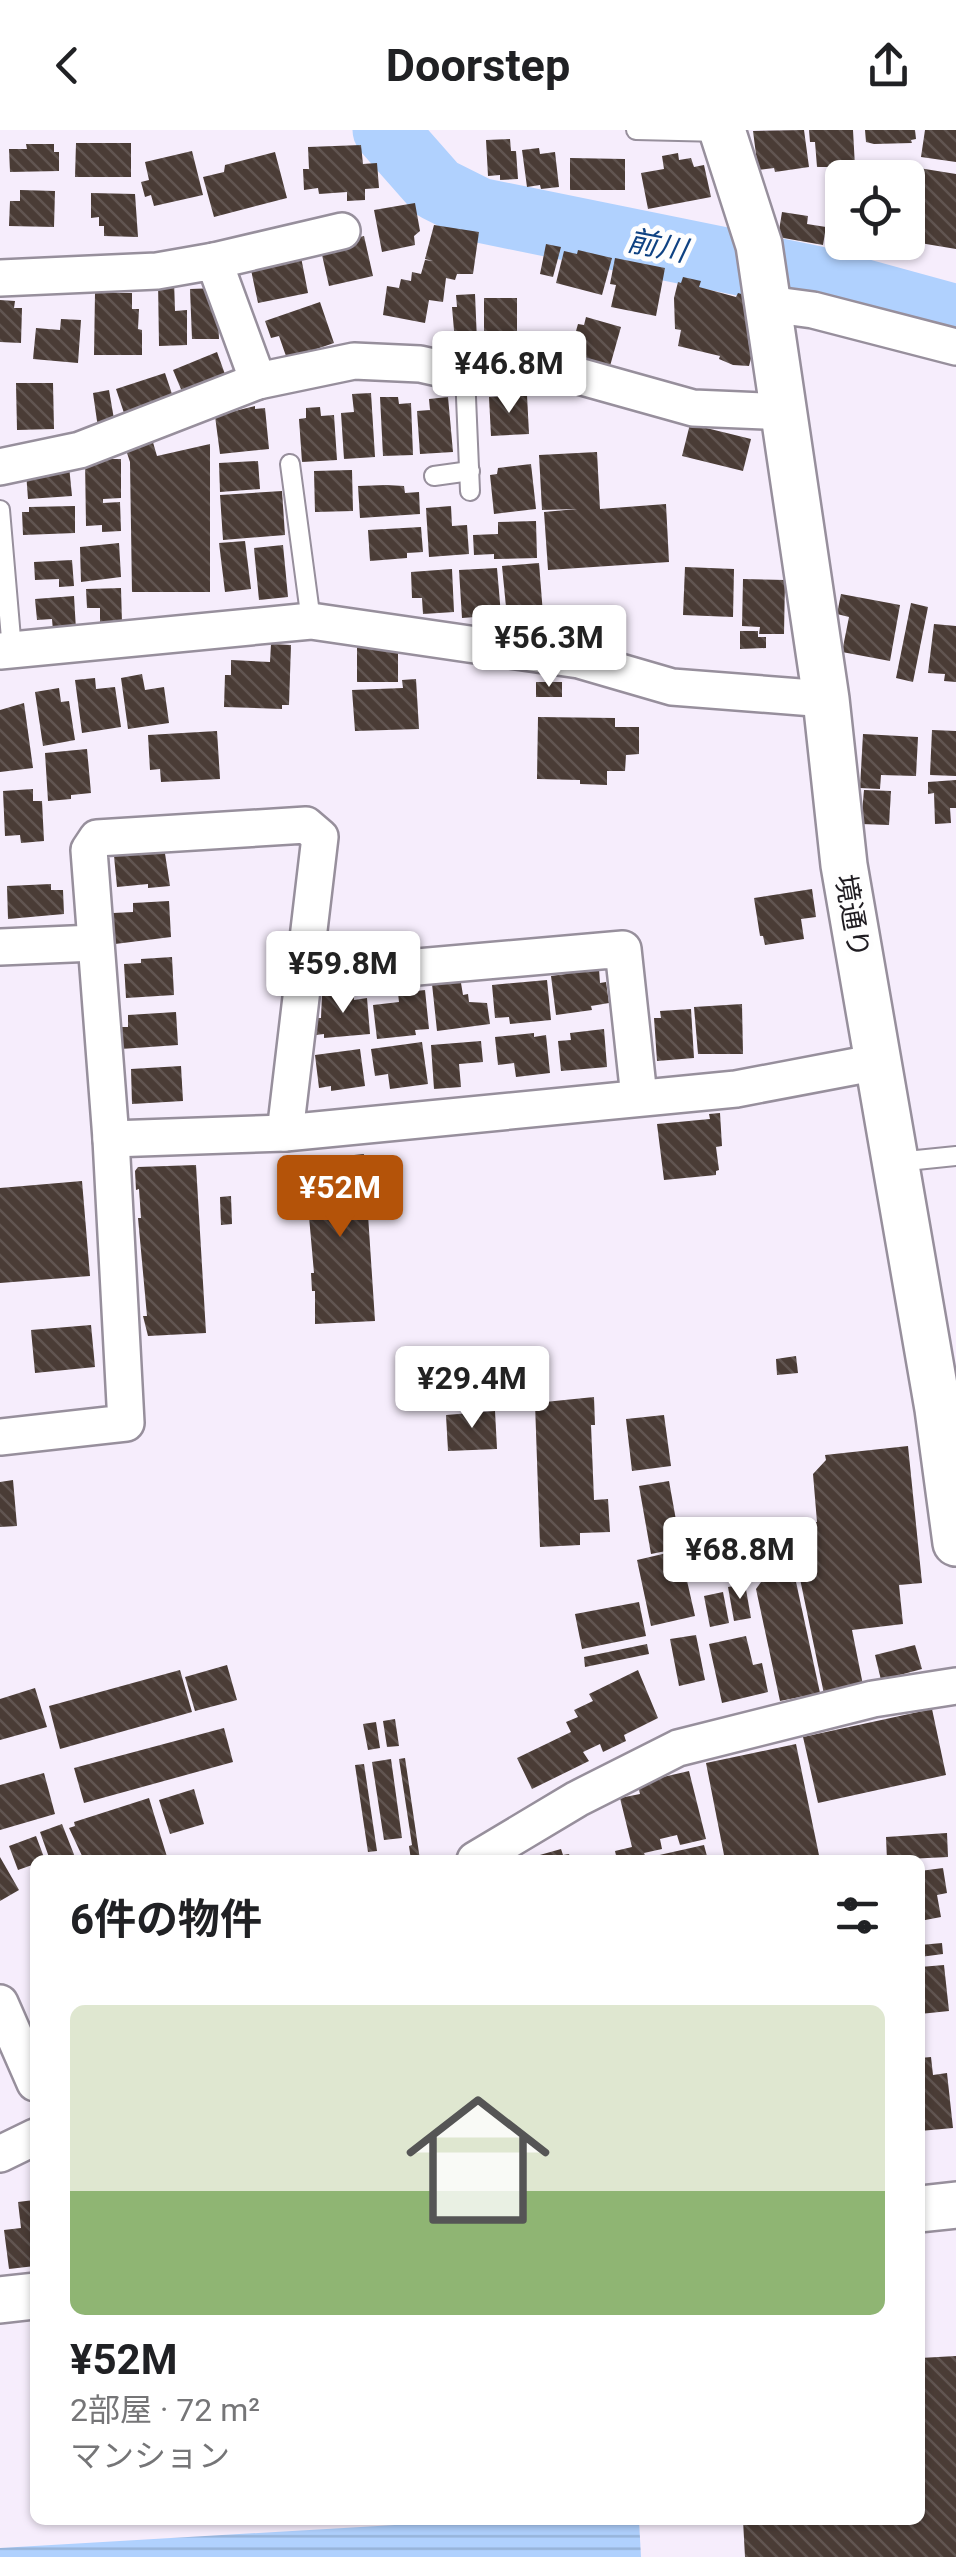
<!DOCTYPE html>
<html lang="ja">
<meta charset="utf-8">
<style>
:root{--surface:#fff;--page:#f2f2f2;--text:#202124;--muted:#757577;--line:#e0e0e0;--accent:#b45309}
body{margin:0;font-family:Roboto,"Noto Sans JP",sans-serif;background:var(--page);color:var(--text);height:100vh;display:flex;flex-direction:column;font-size:38px;white-space:nowrap}
*{box-sizing:border-box;margin:0}
p{font-size:32px;color:var(--muted)}
.icon{flex:none;width:55px;height:55px;fill:none;stroke:currentColor;stroke-width:2;stroke-linecap:round;stroke-linejoin:round}
.map{position:relative;flex:1;overflow:hidden}
.panel{position:absolute;left:30px;top:1725px;width:895px;height:670px;display:flex;flex-direction:column;background:var(--surface);border-radius:15px;box-shadow:0 2px 8px #0004}
.panel>*{flex:none}
.buttons{position:absolute;left:825px;top:30px;display:grid;gap:20px}
.buttons a{display:grid;place-items:center;width:100px;height:100px;border-radius:15px;background:var(--surface);box-shadow:0 2px 8px #0004;font-size:50px}
.price{position:absolute;translate:-50% -85px;padding:0 22px;border-radius:10px;background:#fff;color:#222;font-size:32px;line-height:65px;filter:drop-shadow(0 2px 5px #0008)}
.price::after{content:'';position:absolute;left:50%;top:60px;width:30px;height:22px;margin-left:-15px;background:inherit;clip-path:polygon(0 0,100% 0,50% 100%)}
.price.active{background:var(--accent);color:#fff}
ul{padding:0;list-style:none}
li{display:grid;align-content:center;gap:20px;height:530px;padding:0 40px}
li+li{border-top:2px solid var(--line)}
li span{display:grid;place-items:center;height:310px;border-radius:15px;color:#555}
li>.icon{margin-inline-start:auto}
span .icon{width:180px;height:180px;fill:#fffc;stroke-width:1}
li b{font-size:42px}
h2{display:flex;justify-content:space-between;align-items:center;height:120px;padding:0 40px;font-size:42px}
header{display:flex;justify-content:space-between;align-items:center;height:130px;padding:0 40px;background:var(--surface);font-size:45px;font-weight:700}
.map>svg:first-child{display:block}
</style>
<header><svg class="icon" aria-label="back" viewBox="0 0 24 24"><path d="M15 5l-7 7 7 7"/></svg>Doorstep<svg class="icon" aria-label="share" viewBox="0 0 24 24"><path d="M12 15V3M7 8l5-5 5 5M5 13v7h14v-7"/></svg></header>
<div class="map">
<svg width="956" height="2427" viewBox="0 0 956 2427">
<defs>
<pattern id="water-rules" width="6" height="5" patternUnits="userSpaceOnUse" patternTransform="scale(2.5)"><rect width="6" height="5" fill="#b0d1fe"/><path d="M0 2.5h6" fill="none" stroke="#97b3d9"/></pattern>
<pattern id="building-back-hatch" width="6" height="6" patternUnits="userSpaceOnUse" patternTransform="scale(2.5)"><rect width="6" height="6" fill="#4a3c36"/><path d="M-1 5l2 2M0 0l6 6M5-1l2 2" fill="none" stroke="#615551"/></pattern>
</defs>
<rect width="100%" height="100%" fill="#f6edfc"/>
<polygon fill="url(#water-rules)" points="480,2390 639,2390 641,2427 0,2427 0,2418"/>
<g fill="none" stroke-linecap="round" stroke-linejoin="round">
<polyline stroke="#b0d1fe" stroke-width="65" points="385,0 437,59 479,80 814,148 956,187"/>
</g>
<g fill="url(#building-back-hatch)">
<polygon points="804,0 809,37 775,42 774,38 758,40 753,1"/>
<polygon points="809,0 853,0 855,37 817,37 815,12 810,12"/>
<polygon points="865,0 915,0 916,9 911,10 912,13 874,14 866,12"/>
<polygon points="925,0 956,0 956,32 921,27"/>
<polygon points="510,9 511,21 516,21 518,49 500,50 500,45 488,46 486,10"/>
<polygon points="76,13 131,13 131,47 75,47"/>
<polygon points="26,14 54,14 54,22 59,22 59,41 10,42 9,19 27,19"/>
<polygon points="361,15 363,34 377,33 379,58 365,59 365,70 347,71 347,62 319,64 318,58 304,60 303,39 309,39 308,17"/>
<polygon points="539,18 540,24 555,22 559,57 541,59 540,55 527,57 522,20"/>
<polygon points="192,21 203,65 154,76 151,65 145,67 141,52 149,50 145,32"/>
<polygon points="275,22 287,68 214,87 203,47 224,42 225,35"/>
<polygon points="678,23 679,30 691,28 694,37 704,35 711,67 648,79 641,43 664,39 662,26"/>
<polygon points="570,28 625,29 625,60 570,60"/>
<polygon points="894,34 956,44 956,119 908,111 908,48 892,48"/>
<polygon points="20,60 55,61 54,97 9,96 10,71 20,71"/>
<polygon points="91,63 135,64 138,107 104,106 104,96 99,96 99,87 91,88"/>
<polygon points="415,73 420,101 414,106 415,115 382,122 374,80"/>
<polygon points="832,76 842,77 842,112 860,112 858,122 826,117"/>
<polygon points="782,82 808,86 807,94 826,97 823,115 778,107"/>
<polygon points="434,95 479,102 473,144 457,144 455,150 446,148 443,172 429,170 425,193 383,185 387,156 399,158 401,149 411,151 412,142 421,144 425,130 433,131 425,129"/>
<polygon points="364,106 373,146 329,156 320,116"/>
<polygon points="546,114 561,117 553,147 540,144"/>
<polygon points="578,120 612,128 602,165 556,153 564,121 577,124"/>
<polygon points="300,122 308,163 258,173 251,140"/>
<polygon points="615,128 665,138 656,186 611,177 616,155 610,154"/>
<polygon points="683,147 701,151 699,157 736,167 738,163 745,165 749,216 754,217 749,236 733,235 719,229 720,226 678,216 681,200 675,199 674,168 678,152 681,153"/>
<polygon points="158,150 174,150 175,181 187,180 187,215 159,216"/>
<polygon points="217,158 219,209 192,209 190,159"/>
<polygon points="95,163 132,163 132,179 139,179 138,199 142,200 142,225 94,225"/>
<polygon points="475,164 477,211 455,212 452,177 457,177 456,165"/>
<rect x="484" y="168" width="33" height="45"/>
<polygon points="0,170 15,171 14,178 22,178 21,213 0,212"/>
<polygon points="320,172 334,213 287,229 279,206 271,208 265,191"/>
<polygon points="586,187 621,197 610,236 569,225 578,194 584,195"/>
<polygon points="61,189 81,190 78,233 33,229 36,198 60,200"/>
<polygon points="217,222 226,247 183,264 173,240"/>
<polygon points="165,243 173,267 124,283 116,259"/>
<polygon points="16,253 53,253 54,299 17,300"/>
<polygon points="109,260 115,295 98,298 93,263"/>
<polygon points="371,263 375,327 344,329 341,283 354,282 352,264"/>
<polygon points="527,265 529,304 491,306 489,267"/>
<polygon points="380,267 398,267 399,274 411,273 413,325 383,326"/>
<polygon points="448,267 453,322 420,324 417,281 430,280 429,269"/>
<polygon points="255,276 255,279 265,278 269,319 220,324 215,286"/>
<polygon points="320,277 321,286 334,285 337,330 302,332 299,289 306,288 306,278"/>
<polygon points="690,294 751,309 743,341 682,326"/>
<polygon points="152,309 157,326 210,314 210,462 132,462 130,332 125,317"/>
<polygon points="597,322 600,379 666,374 669,432 548,440 544,382 577,379 542,380 539,325"/>
<polygon points="85,329 121,329 121,368 103,369 103,373 120,372 121,401 102,402 102,395 86,396"/>
<polygon points="258,331 260,359 220,362 219,333"/>
<polygon points="531,334 536,379 494,384 490,345 497,344 498,338"/>
<polygon points="69,336 72,366 28,369 26,342"/>
<polygon points="352,340 353,381 315,382 314,341"/>
<polygon points="386,355 404,356 405,363 419,362 420,384 360,388 358,356"/>
<polygon points="282,361 285,405 223,410 220,365"/>
<polygon points="75,376 75,403 23,405 22,382 29,382 29,377"/>
<polygon points="451,376 452,396 467,395 469,424 429,427 426,378"/>
<polygon points="536,391 537,428 494,429 494,424 474,425 473,405 498,404 498,392"/>
<polygon points="421,397 423,422 407,423 407,428 370,431 368,400"/>
<polygon points="245,411 251,459 225,462 219,413"/>
<polygon points="119,413 121,447 81,452 80,417"/>
<polygon points="283,415 288,467 259,470 254,418"/>
<polygon points="72,430 74,456 59,457 59,449 35,450 34,432"/>
<polygon points="539,433 543,484 507,487 502,436"/>
<polygon points="685,437 734,439 733,487 683,485"/>
<polygon points="497,438 501,485 462,488 459,440"/>
<polygon points="452,439 454,482 423,484 422,468 412,468 411,442"/>
<polygon points="743,449 785,450 784,504 759,504 760,497 742,496"/>
<polygon points="121,458 122,493 100,494 100,478 87,478 86,459"/>
<polygon points="841,464 900,475 890,531 842,522 849,487 837,484"/>
<polygon points="74,466 76,500 53,501 52,489 37,490 35,469"/>
<polygon points="911,473 928,477 913,552 896,548"/>
<polygon points="934,494 956,496 956,552 944,551 945,544 928,543"/>
<polygon points="740,501 758,501 758,507 766,507 766,518 740,519"/>
<polygon points="271,514 291,515 289,575 282,575 282,579 224,577 225,545 231,545 231,530 270,532"/>
<rect x="357" y="518" width="41" height="34"/>
<polygon points="142,544 145,560 164,557 169,593 128,599 121,548"/>
<polygon points="95,548 96,559 115,557 121,597 82,603 75,550"/>
<polygon points="416,549 419,599 355,601 352,560 403,558 402,550"/>
<rect x="536" y="552" width="26" height="15"/>
<polygon points="59,558 61,572 69,571 75,610 43,616 35,562"/>
<polygon points="24,573 33,638 0,642 0,580"/>
<polygon points="538,587 615,588 615,597 639,597 639,624 626,625 625,641 607,641 607,655 580,654 580,650 537,649"/>
<polygon points="932,600 956,601 956,646 930,645"/>
<polygon points="217,601 220,649 161,652 160,639 150,640 148,605"/>
<polygon points="863,604 918,607 916,646 881,645 880,659 860,658"/>
<polygon points="87,619 91,663 71,665 71,669 48,671 45,623"/>
<polygon points="956,650 956,678 950,678 951,693 935,694 934,663 928,664 928,652"/>
<polygon points="33,659 33,671 42,671 44,711 21,713 20,705 5,706 3,661"/>
<polygon points="864,660 891,661 889,695 861,694"/>
<polygon points="164,717 170,756 148,758 148,754 117,757 114,726 125,725 125,720"/>
<polygon points="51,754 51,760 63,760 64,784 8,789 7,756"/>
<polygon points="812,759 816,787 801,789 804,809 765,815 763,806 760,806 754,768"/>
<polygon points="169,771 171,807 115,814 113,783 133,782 133,773"/>
<polygon points="172,827 174,865 126,868 124,834 141,833 141,829"/>
<polygon points="592,837 593,840 599,839 600,853 606,852 609,873 591,876 592,880 556,885 551,846 566,844 565,840"/>
<polygon points="547,850 551,890 510,894 509,887 495,888 492,855"/>
<polygon points="457,851 461,853 463,865 468,864 469,872 487,873 490,894 437,901 432,854"/>
<polygon points="353,860 354,870 367,868 370,904 324,908 324,904 316,905 314,888 321,888 322,863"/>
<polygon points="425,860 429,899 415,900 416,905 377,909 373,875 399,872 398,863"/>
<polygon points="742,874 743,924 698,924 694,877"/>
<polygon points="691,879 694,928 657,931 654,888 661,888 660,881"/>
<polygon points="176,882 178,915 121,919 119,897 128,897 128,885"/>
<polygon points="604,899 607,937 561,941 558,911 571,910 570,903"/>
<polygon points="534,903 534,907 546,905 550,943 516,947 514,933 498,935 495,907"/>
<polygon points="481,911 483,932 459,934 461,957 434,959 431,915"/>
<polygon points="422,912 428,954 390,959 388,944 375,946 371,919"/>
<polygon points="360,919 365,956 331,961 331,956 319,958 315,925"/>
<polygon points="181,936 183,971 132,974 131,939"/>
<polygon points="720,983 722,1016 716,1017 719,1040 716,1041 716,1045 664,1050 657,994 710,989 709,984"/>
<polygon points="364,1024 375,1191 315,1194 315,1161 312,1161 311,1143 314,1143 304,1030"/>
<polygon points="196,1035 206,1203 148,1206 143,1186 147,1186 138,1088 141,1088 139,1059 136,1060 135,1041 138,1037"/>
<polygon points="82,1051 90,1146 0,1153 0,1058"/>
<polygon points="231,1066 232,1094 221,1095 220,1067"/>
<polygon points="91,1195 95,1237 35,1243 31,1200"/>
<polygon points="796,1226 798,1243 777,1245 776,1229"/>
<polygon points="594,1267 595,1295 591,1295 594,1370 608,1369 610,1402 580,1403 580,1415 540,1417 535,1273"/>
<polygon points="495,1281 497,1319 448,1321 446,1285"/>
<polygon points="664,1285 671,1336 632,1341 626,1289"/>
<polygon points="908,1316 922,1453 899,1455 903,1494 852,1500 863,1555 824,1564 789,1396 817,1392 813,1344 826,1330 825,1325"/>
<polygon points="13,1350 17,1396 0,1397 0,1352"/>
<polygon points="669,1351 681,1418 651,1424 639,1356"/>
<polygon points="680,1420 695,1486 651,1496 637,1430"/>
<polygon points="793,1438 820,1563 780,1571 756,1459 767,1444"/>
<polygon points="745,1454 751,1488 734,1491 728,1457"/>
<polygon points="723,1462 729,1493 710,1497 704,1466"/>
<polygon points="639,1472 646,1506 582,1519 575,1484"/>
<polygon points="696,1505 705,1550 679,1556 670,1509"/>
<polygon points="746,1506 753,1535 762,1533 768,1562 722,1573 709,1514"/>
<polygon points="647,1514 649,1524 585,1537 584,1527"/>
<polygon points="915,1515 922,1539 881,1550 875,1525"/>
<polygon points="227,1535 237,1570 195,1581 185,1547"/>
<polygon points="180,1540 192,1582 60,1619 49,1576"/>
<polygon points="638,1540 658,1588 624,1605 626,1611 603,1622 600,1614 583,1622 589,1631 532,1659 517,1628 571,1602 566,1592 578,1587 574,1580 593,1571 589,1564"/>
<polygon points="35,1558 47,1597 0,1610 0,1569"/>
<polygon points="932,1579 946,1645 818,1673 803,1607"/>
<polygon points="395,1589 399,1616 387,1617 383,1591"/>
<polygon points="376,1592 380,1618 368,1620 363,1594"/>
<polygon points="224,1598 233,1632 84,1673 74,1638"/>
<polygon points="796,1614 820,1730 725,1730 706,1633"/>
<polygon points="405,1628 420,1730 411,1730 409,1716 412,1715 399,1629"/>
<polygon points="391,1629 402,1708 384,1710 372,1632"/>
<polygon points="364,1634 377,1721 368,1722 355,1635"/>
<polygon points="661,1638 663,1647 689,1641 706,1709 680,1715 677,1705 660,1709 662,1719 644,1723 646,1728 704,1715 708,1730 617,1730 615,1721 632,1717 620,1668 640,1664 638,1655 651,1652 650,1645"/>
<polygon points="44,1643 55,1684 0,1700 0,1655"/>
<polygon points="194,1659 204,1694 170,1704 159,1670"/>
<polygon points="149,1668 168,1730 84,1730 69,1698 75,1696 74,1692"/>
<polygon points="62,1694 75,1727 50,1730 40,1702"/>
<polygon points="947,1703 948,1727 887,1730 886,1707"/>
<polygon points="36,1706 45,1730 35,1730 35,1734 18,1740 9,1716"/>
<polygon points="561,1719 563,1725 569,1724 571,1730 522,1730"/>
<polygon points="0,1727 19,1760 0,1771"/>
<polygon points="943,1738 947,1763 937,1765 941,1787 920,1791 920,1741"/>
<polygon points="942,1813 943,1824 920,1827 920,1815"/>
<polygon points="944,1835 949,1881 920,1884 920,1837"/>
<polygon points="931,1927 933,1945 947,1943 953,1998 920,2001 920,1928"/>
<polygon points="34,2070 35,2136 9,2139 4,2100 21,2098 18,2072"/>
<polygon points="956,2226 956,2427 745,2427 743,2390 920,2390 920,2228"/>
</g>
<g fill="none" stroke-linecap="round" stroke-linejoin="round">
<g stroke="#978f9c" stroke-width="22">
<g id="service">
<polyline points="636,0 721,2"/>
<polyline points="465,244 470,361"/>
<polyline points="290,334 311,491"/>
<polyline points="434,346 470,341"/>
<polyline points="0,380 12,520"/>
<polyline points="897,1032 956,1026"/>
</g>
</g>
<g stroke="#978f9c" stroke-width="40">
<g id="minor">
<polyline points="214,131 342,101"/>
<polyline points="0,148 157,141 214,131 258,251"/>
<polyline points="768,174 813,180 956,217"/>
<polyline points="0,337 80,320 258,251 354,231 420,234 465,244 557,240 693,278 785,282"/>
<polyline points="0,521 311,491 579,530 672,557 826,569"/>
<polyline points="0,817 95,813"/>
<polyline points="303,847 623,819 639,967"/>
<polyline points="111,1009 285,1003 736,959 878,932"/>
<polyline points="0,1307 126,1293 111,1009 89,720 97,708 306,695 320,707 285,1003"/>
<polyline points="475,1730 577,1669 678,1618 873,1569 956,1556"/>
<polyline points="0,1873 35,1953"/>
<polyline points="0,2024 35,2007"/>
</g>
</g>
<g stroke="#978f9c" stroke-width="50">
<g id="tertiary">
<polyline points="722,0 759,115 826,569 844,735 938,1279 956,1413"/>
<polyline points="920,2079 956,2075"/>
<polyline points="0,2170 35,2166"/>
</g>
</g>
<use href="#service" stroke="#fff" stroke-width="18"/>
<use href="#minor" stroke="#fff" stroke-width="35"/>
<use href="#tertiary" stroke="#fff" stroke-width="45"/>
</g>
<g text-anchor="middle" stroke-width="10" stroke-linejoin="round" paint-order="stroke">
<g font-size="28" fill="#1f1c21" stroke="#fefefe">
<text transform="translate(853 786) rotate(80)" y="10">境通り</text>
</g>
<g font-size="30" font-style="italic" fill="#0f4283" stroke="#fefefe">
<text transform="translate(657 116) rotate(11)" y="10">前川</text>
</g>
</g>
</svg>
<div class="buttons">
<a><svg class="icon" aria-label="locate" viewBox="0 0 24 24"><circle cx="12" cy="12" r="6"/><path d="M12 2v4M12 18v4M2 12h4M18 12h4"/></svg></a>
</div>
<b class="price" style="left:509px;top:286px">¥46.8M</b>
<b class="price" style="left:549px;top:560px">¥56.3M</b>
<b class="price" style="left:343px;top:886px">¥59.8M</b>
<b class="price active" style="left:340px;top:1110px">¥52M</b>
<b class="price" style="left:472px;top:1301px">¥29.4M</b>
<b class="price" style="left:740px;top:1472px">¥68.8M</b>
<section class="panel">
<h2>6件の物件<svg class="icon" aria-label="filters" viewBox="0 0 24 24"><path d="M4 7h16M4 17h16"/><circle cx="9" cy="7" r="2"/><circle cx="15" cy="17" r="2"/></svg></h2>
<ul>
<li><span style="background:linear-gradient(#dfe7d0 60%,#8fb573 0)"><svg class="icon" aria-label="home" viewBox="0 0 24 24"><path d="M3 11l9-7 9 7M6 9v11h12V9"/></svg></span><div><b>¥52M</b><p>2部屋 · 72 m²</p><p>マンション</p></div></li>
</ul>
</section>
</div>
